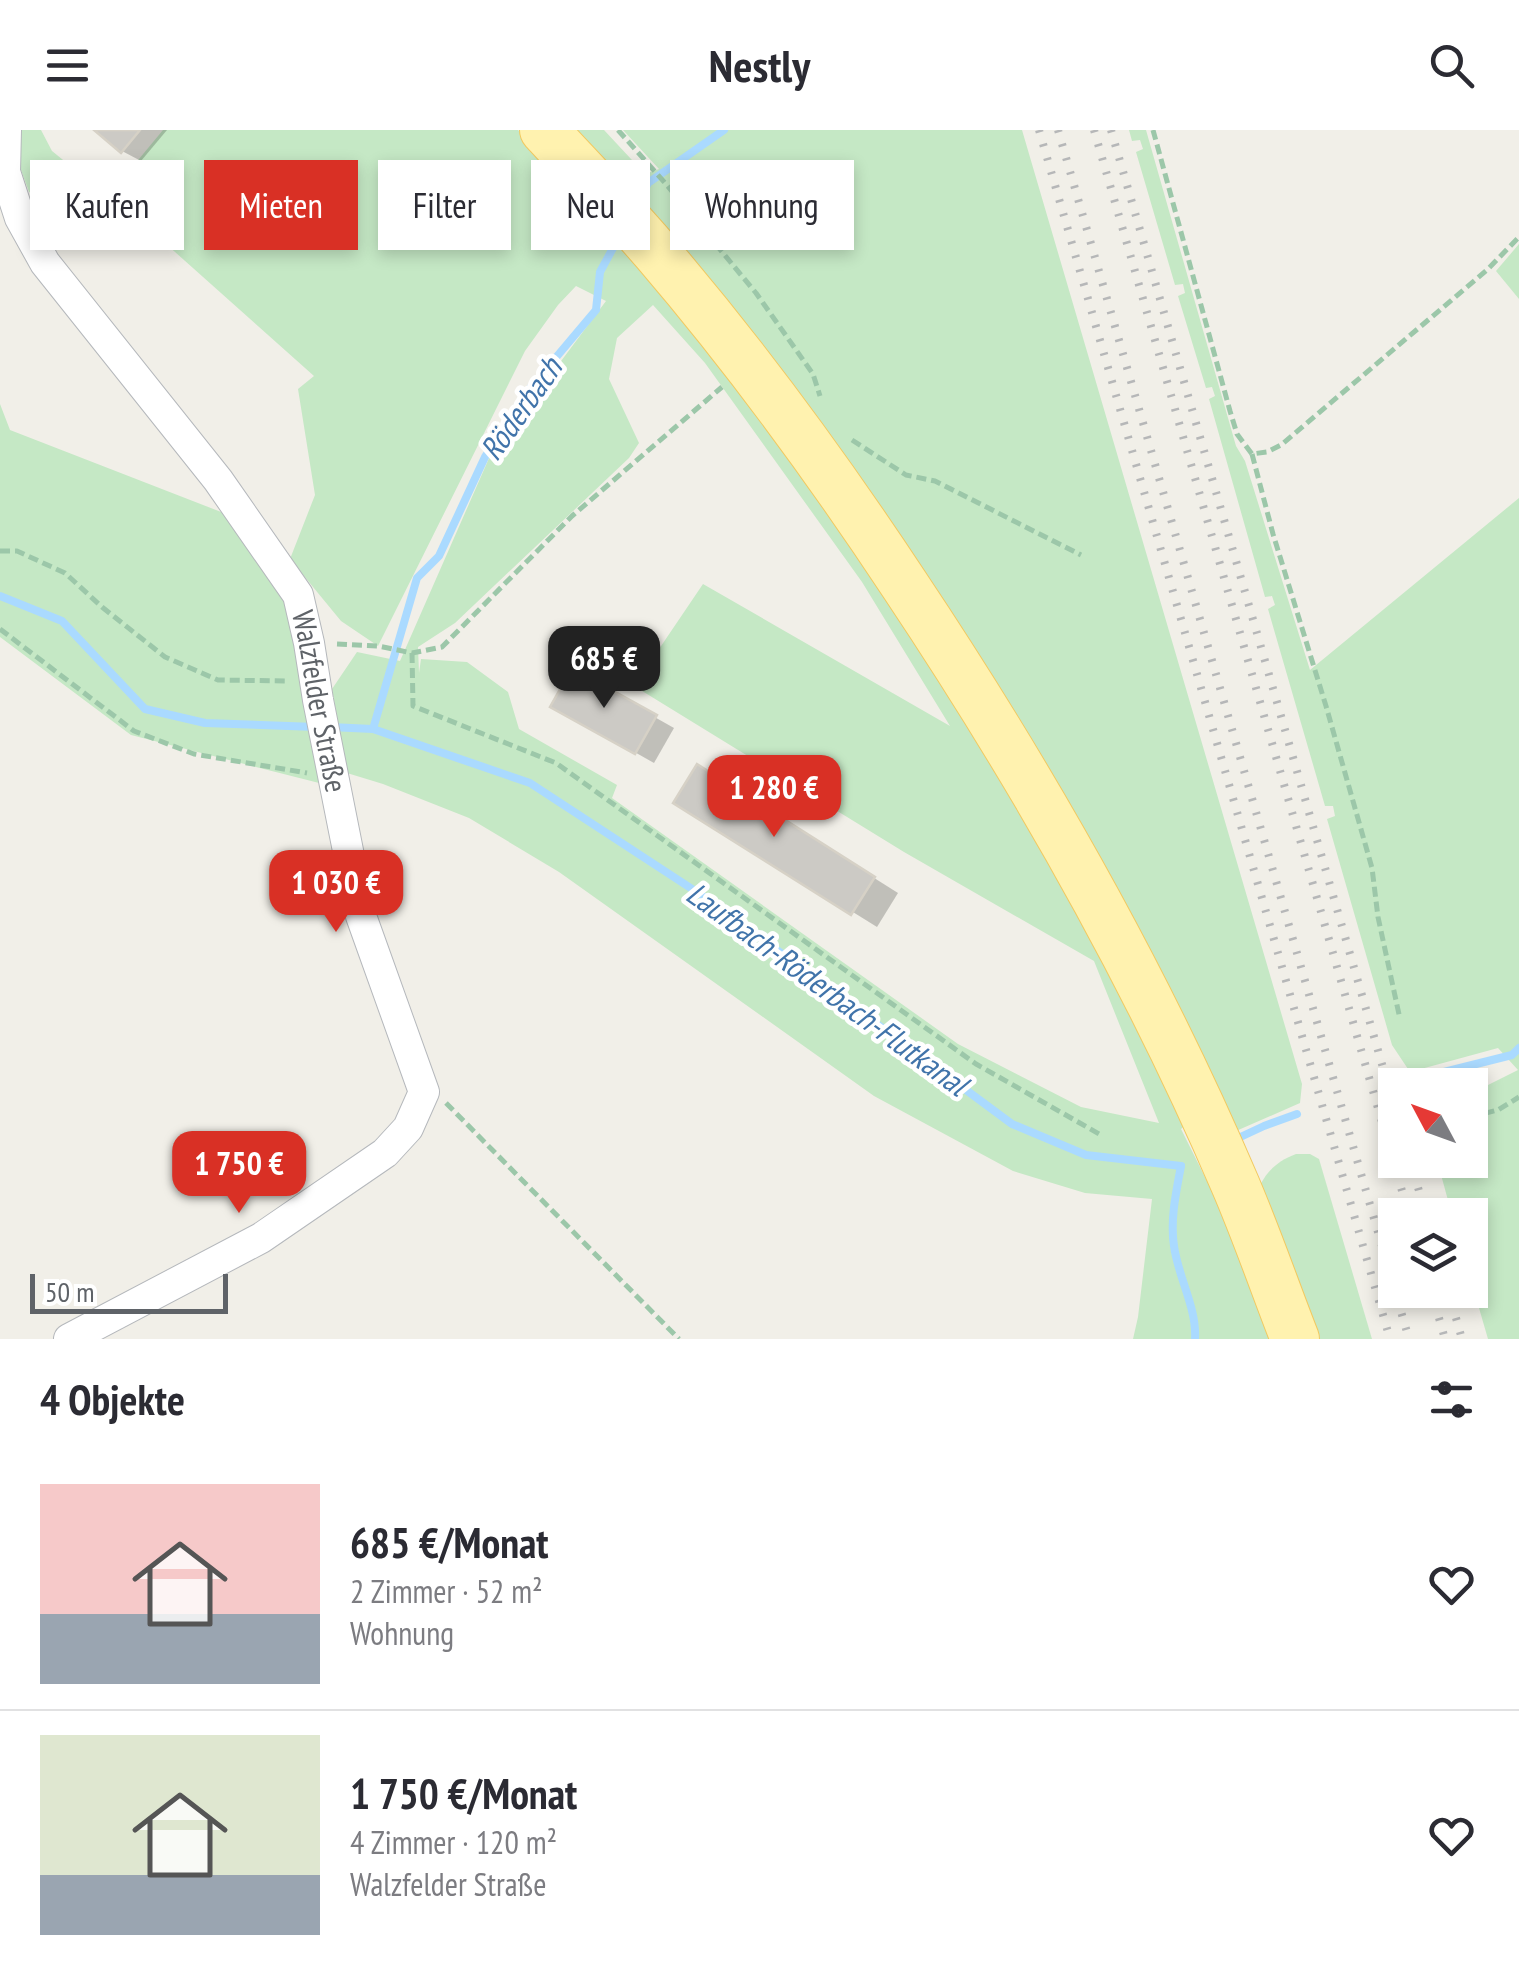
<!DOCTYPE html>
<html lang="de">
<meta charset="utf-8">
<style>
:root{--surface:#fff;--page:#f7f7f7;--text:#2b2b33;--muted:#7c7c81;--line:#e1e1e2;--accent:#d93025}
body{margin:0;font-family:"PT Sans Narrow",sans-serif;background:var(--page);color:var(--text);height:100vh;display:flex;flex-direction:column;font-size:38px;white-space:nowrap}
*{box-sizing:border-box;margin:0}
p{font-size:32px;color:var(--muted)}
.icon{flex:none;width:55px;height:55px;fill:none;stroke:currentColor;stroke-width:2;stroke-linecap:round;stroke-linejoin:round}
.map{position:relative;height:1209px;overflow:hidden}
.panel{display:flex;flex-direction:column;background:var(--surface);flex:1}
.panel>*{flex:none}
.banner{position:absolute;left:30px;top:30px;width:1000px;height:90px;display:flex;gap:20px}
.needle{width:65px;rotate:311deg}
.tools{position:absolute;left:1378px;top:938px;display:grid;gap:20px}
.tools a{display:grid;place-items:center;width:110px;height:110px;border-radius:0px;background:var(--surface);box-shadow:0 5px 15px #0003;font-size:50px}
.scale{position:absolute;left:30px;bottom:25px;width:198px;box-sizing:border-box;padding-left:10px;border:5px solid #5f6368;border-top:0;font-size:28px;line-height:35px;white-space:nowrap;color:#5f6368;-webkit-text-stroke:8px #fff;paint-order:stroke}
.price{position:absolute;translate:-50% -85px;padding:0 22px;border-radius:20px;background:var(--accent);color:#fff;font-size:32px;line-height:65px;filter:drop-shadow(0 2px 5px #0008)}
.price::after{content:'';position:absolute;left:50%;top:60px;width:30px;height:22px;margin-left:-15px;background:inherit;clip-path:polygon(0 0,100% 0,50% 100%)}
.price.current{background:#222;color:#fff}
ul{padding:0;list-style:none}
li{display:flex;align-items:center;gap:30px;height:250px;padding:0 40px}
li+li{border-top:2px solid var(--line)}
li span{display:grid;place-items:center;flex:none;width:280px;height:200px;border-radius:0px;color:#555}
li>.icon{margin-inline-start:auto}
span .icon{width:120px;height:120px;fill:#fffc;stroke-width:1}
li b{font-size:42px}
h2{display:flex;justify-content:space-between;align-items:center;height:120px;padding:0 40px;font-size:42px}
.chip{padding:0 35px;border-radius:0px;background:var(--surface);box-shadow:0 5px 15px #0003;font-size:35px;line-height:90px}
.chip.current{background:var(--accent);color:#fff}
header{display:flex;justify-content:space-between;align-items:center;height:130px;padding:0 40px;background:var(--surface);font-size:45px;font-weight:700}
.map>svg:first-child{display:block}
</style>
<header><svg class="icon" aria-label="menu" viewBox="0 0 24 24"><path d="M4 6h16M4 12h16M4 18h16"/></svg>Nestly<svg class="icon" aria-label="search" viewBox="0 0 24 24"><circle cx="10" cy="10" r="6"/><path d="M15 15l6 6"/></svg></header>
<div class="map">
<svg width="1519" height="1209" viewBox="0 0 1519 1209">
<rect width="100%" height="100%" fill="#f1efe8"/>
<g fill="#c5e8c5" fill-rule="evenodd">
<polygon points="14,0 41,0 52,21 84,47 80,61 43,66 29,62 13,18"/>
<path d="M163,0H518L559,41L837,381L1059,732L1189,992L1181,999L1208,1053L1226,1082L1277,1209H1133L1138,1187L1152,1069L1085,1063L1013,1041L874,966L559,742L469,688L383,654L347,643L332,559L357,522L400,531L490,326L606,171L576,156L558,175L525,221L378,516L341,491L290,429L315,365L298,259L314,246L110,64ZM653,175L705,233L862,452L950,596L703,454L634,556L904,722L1094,831L1159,993L1081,977L958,914L612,668L617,655L519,599L508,562L467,532L421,529L419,543L418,517L455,493L629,328L639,313L609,249L617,208Z"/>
<polygon points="567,0 604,0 645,44 659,39 623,0 1022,0 1302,954 1300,973 1236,1001 1138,815"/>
<polygon points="1129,0 1146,0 1236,316 1245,331 1310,540 1519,368 1519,1209 1488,1209 1470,1147 1470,1085 1452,1085 1437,1030 1470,1030 1470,964 1518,940 1498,918 1410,942 1392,915 1327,689 1335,686 1333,676 1325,676 1268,479 1275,475 1272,466 1265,467 1209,269 1215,266 1212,257 1206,258 1178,166 1185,163 1183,154 1175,155 1136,22 1143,19 1140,10 1132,11"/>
<polygon points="1519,114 1519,169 1496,141"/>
<polygon points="0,274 10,300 234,387 297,492 327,655 131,605 0,507"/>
<path d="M1296,1024H1310L1319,1029L1372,1209H1314L1260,1055C1269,1039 1278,1031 1296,1024Z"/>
</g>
<g fill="#0003">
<polygon points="97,0 167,0 141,31 122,21"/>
<polygon points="573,541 674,598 654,633 553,576"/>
<polygon points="722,652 898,763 877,797 676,672"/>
</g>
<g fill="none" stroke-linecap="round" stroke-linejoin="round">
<g stroke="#aadaff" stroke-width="8">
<polyline points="637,73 648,53 724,0"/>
<polyline points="0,466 62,491 145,579 205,593 316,597"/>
<polyline points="330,597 373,599 530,653 712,772 1012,994 1086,1025 1181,1036"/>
<polyline points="373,599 417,448 439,426 485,327 526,263 596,180 600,142 619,107"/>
<polyline points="1436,944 1512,925 1519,918"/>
<polyline points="1234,1010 1264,996 1297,984"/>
<path d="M1181,1036C1176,1062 1170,1090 1174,1116C1178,1147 1197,1178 1195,1209"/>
</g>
</g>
<g fill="#cccac5" stroke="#d6d1c6" stroke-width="2.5">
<polygon points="94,0 140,0 121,23"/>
<polygon points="572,538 657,585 635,624 550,577"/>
<polygon points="697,634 875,747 851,785 673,673"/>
</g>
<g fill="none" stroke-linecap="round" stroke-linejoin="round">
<g stroke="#b5b8bc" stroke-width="32">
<g id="street">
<path id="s1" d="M6,0L5,42L20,88L45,133L218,350L298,465L309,513L318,570L361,786L424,962L408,998L385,1023L261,1108L69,1209"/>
</g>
</g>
<g stroke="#f2c960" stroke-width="50">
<path id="primary" d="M544,0C581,40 620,80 656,122C746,227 828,339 904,454C1031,644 1145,844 1235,1054C1257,1105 1275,1158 1295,1209"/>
</g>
<g stroke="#9cc7a9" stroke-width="5" stroke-dasharray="10 5" stroke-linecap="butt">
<polyline points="618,0 666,54 756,163 813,244 820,266"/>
<polyline points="1153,0 1230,281 1237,304 1252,324 1267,322 1281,315 1487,140 1519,107"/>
<polyline points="852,310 906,345 935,351 1081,425"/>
<polyline points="1252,324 1273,404 1326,576 1372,738 1378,787 1400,889"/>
<polyline points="0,421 17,421 65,443 102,477 165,527 218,550 287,551"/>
<polyline points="0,499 134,601 194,624 307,643"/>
<polyline points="337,514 378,516 412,523 442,517 572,386 722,257"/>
<polyline points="412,523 413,576 556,633 976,934 1101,1005"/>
<polyline points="446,973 679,1209"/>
<polyline points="1470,987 1498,980 1519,967"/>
</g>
<use href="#street" stroke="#fff" stroke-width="30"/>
<use href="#primary" stroke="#fff2af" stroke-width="48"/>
<g stroke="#b6b7b8" stroke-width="8" stroke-dasharray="2.5 12" stroke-linecap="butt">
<polyline points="1039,0 1390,1209"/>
<polyline points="1058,0 1409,1209"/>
<polyline points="1094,0 1409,1085"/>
<polyline points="1111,0 1395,979"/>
<polyline points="1410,1030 1426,1085"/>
<polyline points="1431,1160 1445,1209"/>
<polyline points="1448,1160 1462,1209"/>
</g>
</g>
<g text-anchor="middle" stroke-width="9" stroke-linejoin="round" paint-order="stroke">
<g font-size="30" fill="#5f6368" stroke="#fff">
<text dy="10" stroke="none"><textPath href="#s1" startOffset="668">Walzfelder Straße</textPath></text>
</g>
<g font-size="32" font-style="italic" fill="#4174aa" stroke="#fff">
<text transform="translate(521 279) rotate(-55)" y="11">Röderbach</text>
<text transform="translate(827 859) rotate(36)" y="11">Laufbach-Röderbach-Flutkanal</text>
</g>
</g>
</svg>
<div class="tools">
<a><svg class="needle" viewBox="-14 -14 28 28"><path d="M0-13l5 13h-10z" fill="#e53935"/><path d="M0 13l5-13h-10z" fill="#7c7c81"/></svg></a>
<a><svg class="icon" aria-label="layers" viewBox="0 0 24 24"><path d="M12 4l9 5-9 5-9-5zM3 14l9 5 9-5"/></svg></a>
</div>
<div class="scale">50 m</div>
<b class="price current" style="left:604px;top:581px">685 €</b>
<b class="price" style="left:774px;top:710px">1 280 €</b>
<b class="price" style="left:336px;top:805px">1 030 €</b>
<b class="price" style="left:239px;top:1086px">1 750 €</b>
<div class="banner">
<a class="chip">Kaufen</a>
<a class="chip current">Mieten</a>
<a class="chip">Filter</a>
<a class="chip">Neu</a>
<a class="chip">Wohnung</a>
</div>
</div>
<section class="panel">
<h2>4 Objekte<svg class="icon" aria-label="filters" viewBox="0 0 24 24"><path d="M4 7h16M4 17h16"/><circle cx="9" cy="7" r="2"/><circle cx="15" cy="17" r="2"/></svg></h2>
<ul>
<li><span style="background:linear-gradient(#f6c9c9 65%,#9aa5b1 0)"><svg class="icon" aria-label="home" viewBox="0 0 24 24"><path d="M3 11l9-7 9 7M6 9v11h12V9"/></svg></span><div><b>685 €/Monat</b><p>2 Zimmer · 52 m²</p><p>Wohnung</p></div><svg class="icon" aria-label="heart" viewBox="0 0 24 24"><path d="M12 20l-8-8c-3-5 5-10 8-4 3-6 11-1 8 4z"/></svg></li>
<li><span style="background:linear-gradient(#dfe7d0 70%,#9aa5b1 0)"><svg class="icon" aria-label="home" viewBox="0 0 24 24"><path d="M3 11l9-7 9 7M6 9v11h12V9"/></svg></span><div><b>1 750 €/Monat</b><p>4 Zimmer · 120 m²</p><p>Walzfelder Straße</p></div><svg class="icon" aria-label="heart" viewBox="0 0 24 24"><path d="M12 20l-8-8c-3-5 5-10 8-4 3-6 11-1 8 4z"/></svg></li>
</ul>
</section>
